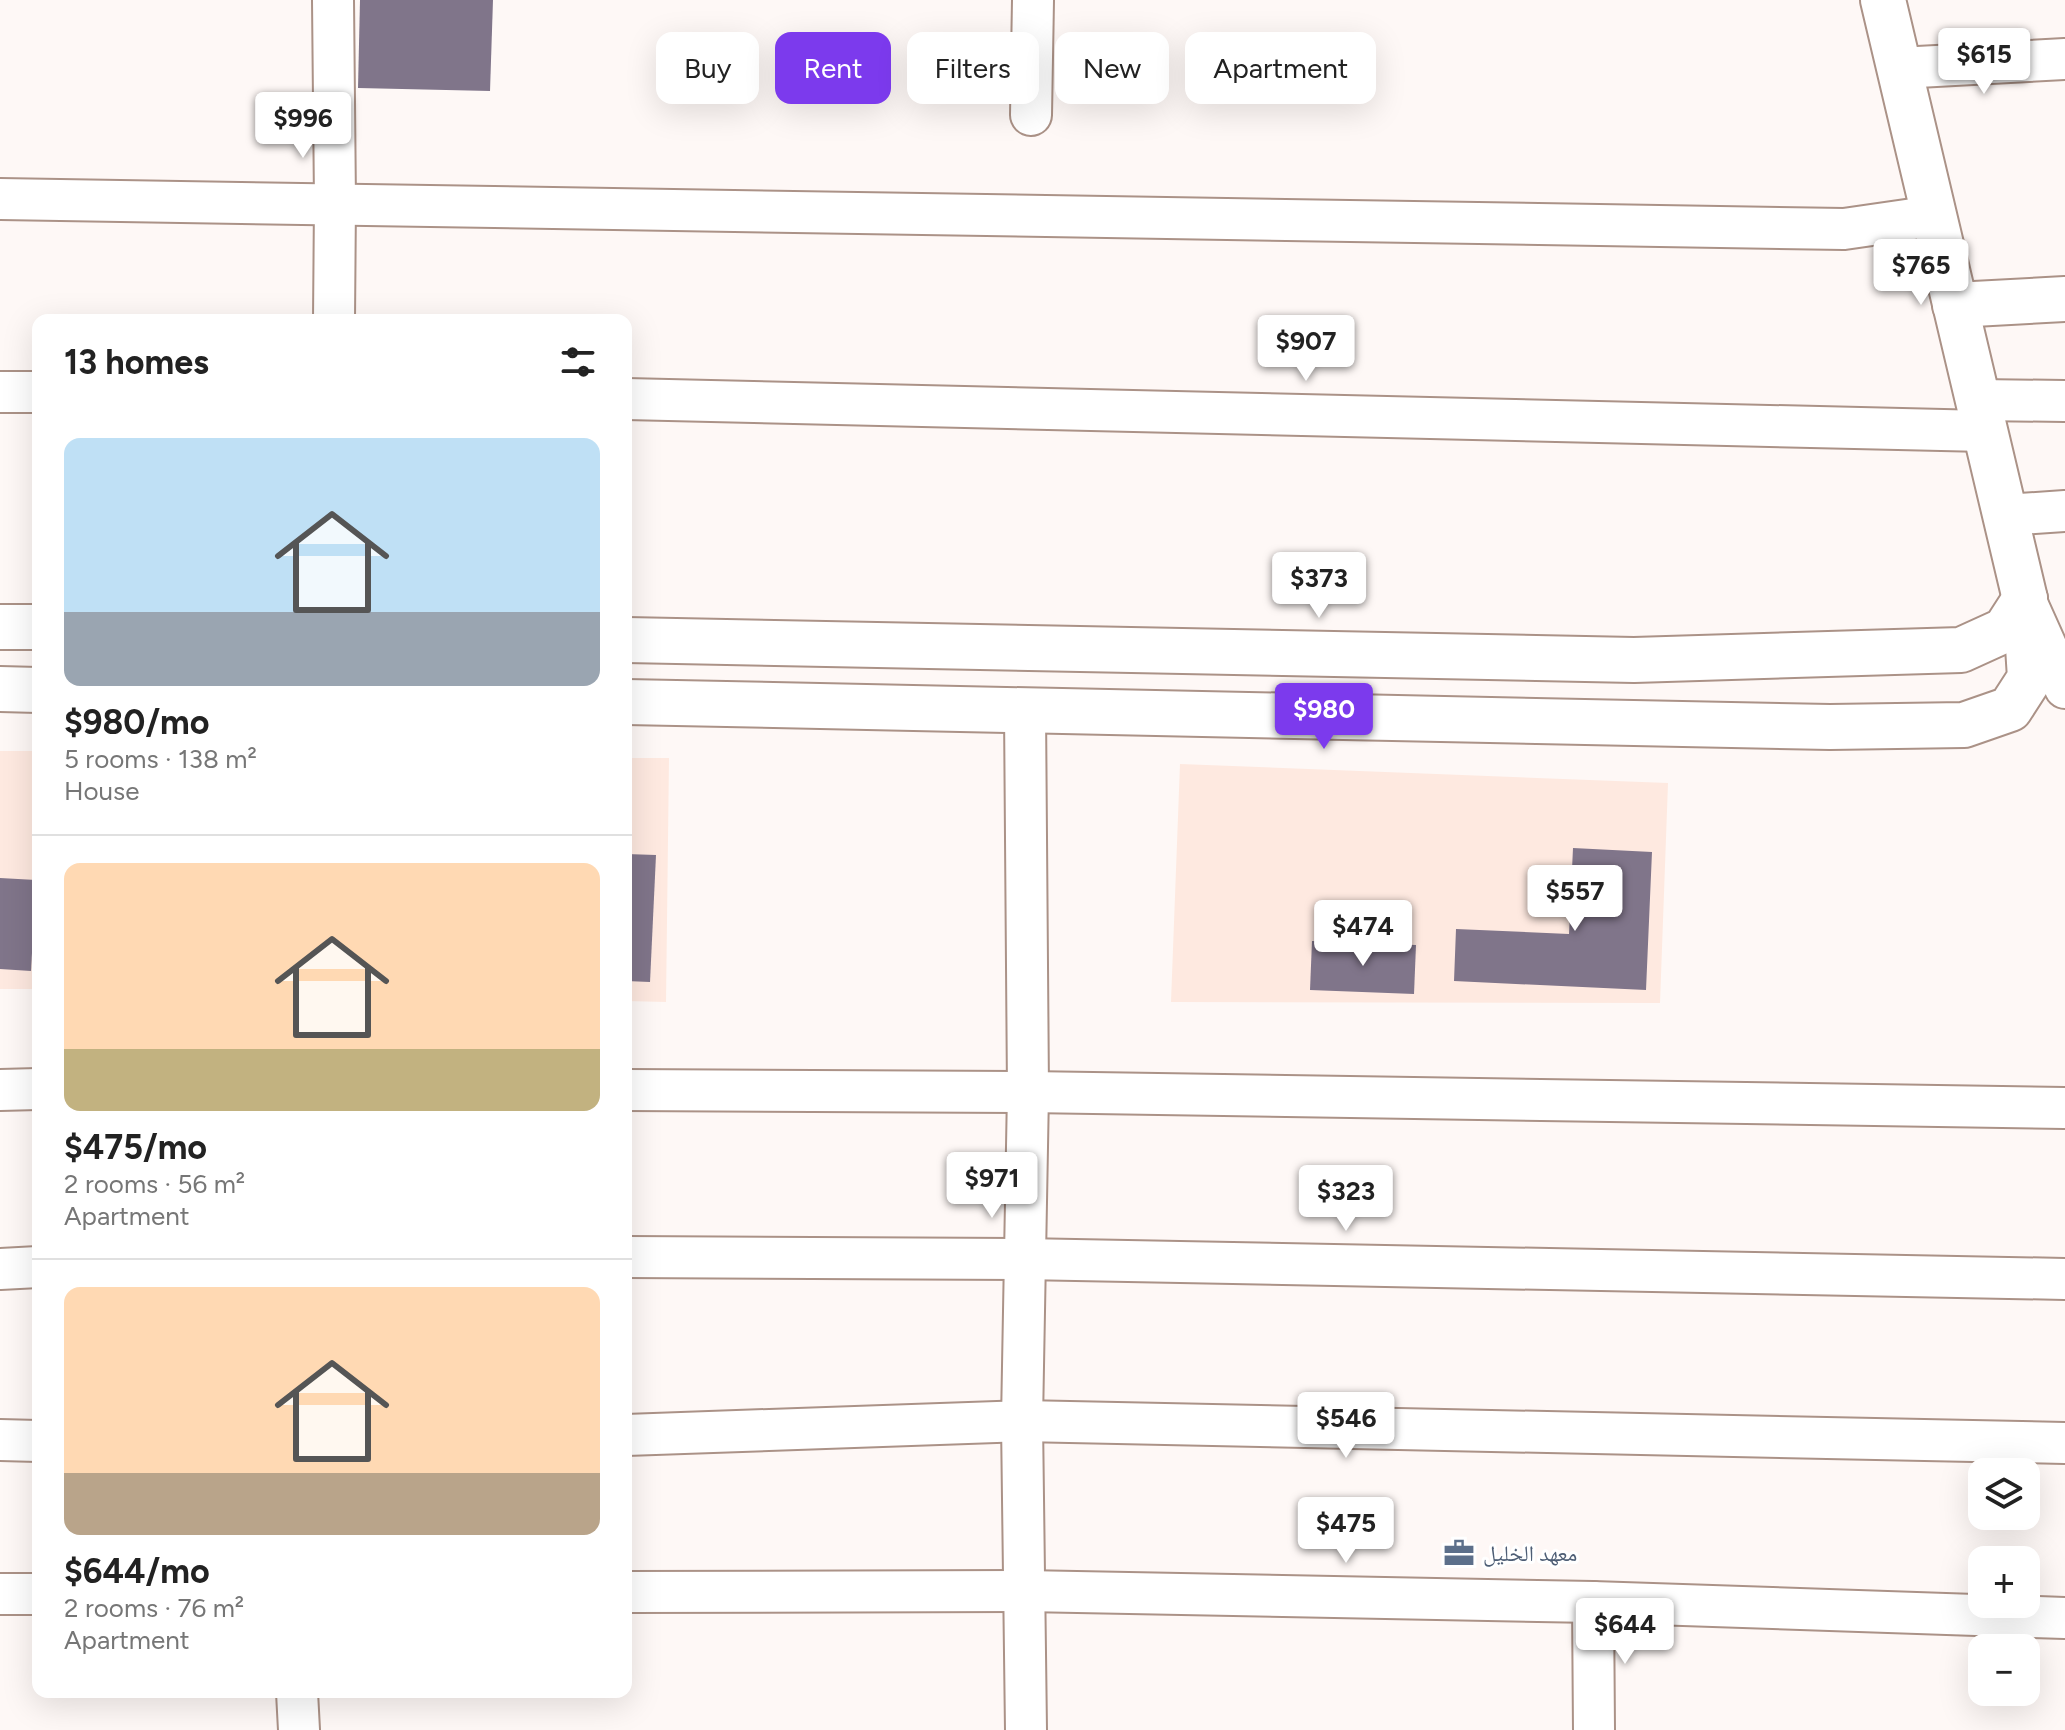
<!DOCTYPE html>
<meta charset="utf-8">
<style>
:root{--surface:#fff;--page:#f6f6f6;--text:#222;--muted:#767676;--line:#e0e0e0;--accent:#7c3aed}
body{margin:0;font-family:Figtree,"Noto Naskh Arabic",sans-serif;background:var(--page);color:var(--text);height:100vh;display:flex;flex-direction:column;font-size:30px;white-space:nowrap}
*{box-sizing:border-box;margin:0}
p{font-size:26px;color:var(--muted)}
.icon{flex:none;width:44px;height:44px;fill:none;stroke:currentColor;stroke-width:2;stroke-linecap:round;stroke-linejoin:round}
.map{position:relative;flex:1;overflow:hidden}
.drawer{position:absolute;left:32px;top:314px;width:600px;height:1384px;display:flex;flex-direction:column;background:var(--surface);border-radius:16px;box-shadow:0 8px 32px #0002}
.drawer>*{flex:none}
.banner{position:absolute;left:656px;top:32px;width:760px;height:72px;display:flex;gap:16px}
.buttons{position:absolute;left:1968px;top:1458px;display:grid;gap:16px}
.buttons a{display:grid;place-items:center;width:72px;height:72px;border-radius:16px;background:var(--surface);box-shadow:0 8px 32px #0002;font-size:40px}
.price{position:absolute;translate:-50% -68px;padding:0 18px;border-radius:8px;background:#fff;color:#222;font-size:26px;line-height:52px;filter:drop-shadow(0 2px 4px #0008)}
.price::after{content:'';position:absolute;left:50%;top:48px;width:24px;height:18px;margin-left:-12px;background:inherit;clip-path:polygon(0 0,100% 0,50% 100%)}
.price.current{background:var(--accent);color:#fff}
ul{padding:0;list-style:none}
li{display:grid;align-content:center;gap:16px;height:424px;padding:0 32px}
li+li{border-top:2px solid var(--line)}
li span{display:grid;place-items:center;height:248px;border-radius:16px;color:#555}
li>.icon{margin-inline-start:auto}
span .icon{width:144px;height:144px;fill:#fffc;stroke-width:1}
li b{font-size:34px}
h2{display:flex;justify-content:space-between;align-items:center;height:96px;padding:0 32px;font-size:34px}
.pill{padding:0 28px;border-radius:16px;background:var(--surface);box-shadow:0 8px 32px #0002;font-size:28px;line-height:72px}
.pill.current{background:var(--accent);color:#fff}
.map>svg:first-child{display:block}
</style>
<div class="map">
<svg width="2065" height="1730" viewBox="0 0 2065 1730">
<rect width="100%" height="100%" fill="#fef8f6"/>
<g fill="#fee9e0">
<rect x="0" y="751" width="38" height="238"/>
<polygon points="626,758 669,758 666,1002 626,1001"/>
<polygon points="1180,764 1668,783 1660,1003 1171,1002"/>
</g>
<g fill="#80758a">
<polygon points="360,0 493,0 490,91 358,88"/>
<polygon points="1573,848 1652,852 1646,990 1454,981 1456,929 1569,934"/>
<polygon points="626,854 656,855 650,982 626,981"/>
<polygon points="0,878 36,880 31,971 0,969"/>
<polygon points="1312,941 1416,945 1414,994 1310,990"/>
</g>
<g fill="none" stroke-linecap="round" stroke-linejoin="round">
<g stroke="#ab9287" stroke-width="44">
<g id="street">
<polyline points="333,0 335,202 334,320"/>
<polyline points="1899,68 2065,59"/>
<polyline points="1031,115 1033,0"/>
<polyline points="0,199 1844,229 1934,216"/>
<polyline points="0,392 38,392"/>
<polyline points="626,399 1985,431"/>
<polyline points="1978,400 2065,401"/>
<polyline points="2005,515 2065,511"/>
<polyline points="2029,608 2065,688"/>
<polyline points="1025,710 1028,1092 1022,1421 1026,1730"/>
<polyline points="0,1090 38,1089"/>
<polyline points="626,1090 1028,1092 2065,1108"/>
<polyline points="626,1257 1023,1259 2065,1279"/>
<polyline points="0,1269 38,1267"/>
<polyline points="626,1435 1022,1421 2065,1443"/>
<polyline points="0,1440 38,1441"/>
<polyline points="626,1592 1025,1591 1593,1602 2065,1618"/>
<polyline points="0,1594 38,1594"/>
<polyline points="1593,1602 1594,1730"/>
<polyline points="297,1692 299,1730"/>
</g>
</g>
<g stroke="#ab9287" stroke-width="48">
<g id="secondary">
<polyline points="1955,305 2065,299"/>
<polyline points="0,627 38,627"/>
<polyline points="626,640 1634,660 1961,650 2005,630 2025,599"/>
<polyline points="0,689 38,690"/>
<polyline points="626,702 1830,727 1964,725 2010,709 2030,678 2025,599 1883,0"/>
</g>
</g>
<use href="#street" stroke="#fff" stroke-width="40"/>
<use href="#secondary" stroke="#fff" stroke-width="44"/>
</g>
<defs>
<g id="office-bare" transform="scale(2.4)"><path d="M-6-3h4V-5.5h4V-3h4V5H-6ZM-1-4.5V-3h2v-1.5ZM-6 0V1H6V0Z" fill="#5c6f8a" stroke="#fff" stroke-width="2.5" paint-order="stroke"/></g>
</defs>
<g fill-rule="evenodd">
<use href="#office-bare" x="1459" y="1553"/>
</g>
<g text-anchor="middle" stroke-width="6" stroke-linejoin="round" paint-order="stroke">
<g font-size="22" fill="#4e5e75" stroke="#fff" text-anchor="start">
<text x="1483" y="1561">معهد الخليل</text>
</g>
</g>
</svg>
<div class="buttons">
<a><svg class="icon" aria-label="layers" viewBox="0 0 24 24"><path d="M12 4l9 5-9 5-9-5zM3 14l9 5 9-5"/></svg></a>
<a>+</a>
<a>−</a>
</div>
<b class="price" style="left:1984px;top:96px">$615</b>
<b class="price" style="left:303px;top:160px">$996</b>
<b class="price" style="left:1921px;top:307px">$765</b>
<b class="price" style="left:1306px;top:383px">$907</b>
<b class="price" style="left:1319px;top:620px">$373</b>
<b class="price current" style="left:1324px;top:751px">$980</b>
<b class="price" style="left:1575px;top:933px">$557</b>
<b class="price" style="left:1363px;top:968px">$474</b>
<b class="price" style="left:992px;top:1220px">$971</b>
<b class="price" style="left:1346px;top:1233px">$323</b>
<b class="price" style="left:1346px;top:1460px">$546</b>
<b class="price" style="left:1346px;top:1565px">$475</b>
<b class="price" style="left:1625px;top:1666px">$644</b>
<div class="banner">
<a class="pill">Buy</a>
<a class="pill current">Rent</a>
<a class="pill">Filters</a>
<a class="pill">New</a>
<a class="pill">Apartment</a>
</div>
<section class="drawer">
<h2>13 homes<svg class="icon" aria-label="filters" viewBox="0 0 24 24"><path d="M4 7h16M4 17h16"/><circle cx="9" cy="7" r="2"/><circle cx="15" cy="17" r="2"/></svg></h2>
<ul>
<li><span style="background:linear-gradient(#bfe0f5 70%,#9aa5b1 0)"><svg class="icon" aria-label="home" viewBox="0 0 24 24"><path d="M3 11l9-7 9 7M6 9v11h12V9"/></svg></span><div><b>$980/mo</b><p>5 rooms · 138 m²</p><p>House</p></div></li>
<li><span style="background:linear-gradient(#ffd9b3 75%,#c2b280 0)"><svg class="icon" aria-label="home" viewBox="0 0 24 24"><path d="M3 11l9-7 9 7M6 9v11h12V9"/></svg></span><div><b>$475/mo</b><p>2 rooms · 56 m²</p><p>Apartment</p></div></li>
<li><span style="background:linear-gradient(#ffd9b3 75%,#b9a48a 0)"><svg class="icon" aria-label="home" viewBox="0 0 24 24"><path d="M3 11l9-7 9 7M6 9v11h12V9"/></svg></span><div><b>$644/mo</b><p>2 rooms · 76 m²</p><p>Apartment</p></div></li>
</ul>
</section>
</div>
